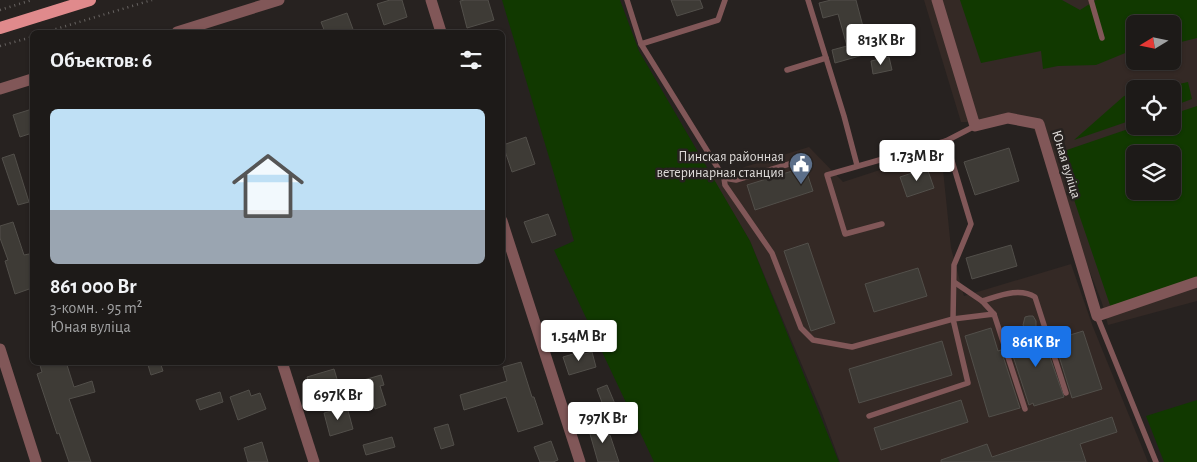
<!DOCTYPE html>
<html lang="ru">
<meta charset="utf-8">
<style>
:root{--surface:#1d1a18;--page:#2a2725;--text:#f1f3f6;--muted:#a0a1a2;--line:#3b3837;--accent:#1a73e8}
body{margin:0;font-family:"Alegreya Sans",sans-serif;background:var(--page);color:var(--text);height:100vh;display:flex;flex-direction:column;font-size:19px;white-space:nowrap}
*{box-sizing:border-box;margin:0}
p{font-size:16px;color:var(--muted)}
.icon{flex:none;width:28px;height:28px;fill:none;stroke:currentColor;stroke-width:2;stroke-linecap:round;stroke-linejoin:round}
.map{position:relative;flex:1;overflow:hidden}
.details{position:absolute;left:30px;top:30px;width:475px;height:335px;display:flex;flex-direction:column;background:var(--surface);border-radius:8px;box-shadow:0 1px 4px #0004,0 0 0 1px var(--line)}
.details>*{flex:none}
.needle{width:32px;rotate:260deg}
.buttons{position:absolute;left:1126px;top:15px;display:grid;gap:10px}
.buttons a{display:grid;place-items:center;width:55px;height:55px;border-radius:8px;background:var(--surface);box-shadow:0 1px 4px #0004,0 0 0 1px var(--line);font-size:25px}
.price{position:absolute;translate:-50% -42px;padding:0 11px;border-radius:5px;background:#fff;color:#222;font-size:16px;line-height:32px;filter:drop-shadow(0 1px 2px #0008)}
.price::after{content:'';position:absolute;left:50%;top:30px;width:15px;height:11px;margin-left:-8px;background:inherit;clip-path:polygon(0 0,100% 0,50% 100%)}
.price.selected{background:var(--accent);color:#fff}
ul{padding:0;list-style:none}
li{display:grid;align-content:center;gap:10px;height:265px;padding:0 20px}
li+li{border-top:1px solid var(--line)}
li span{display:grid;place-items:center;height:155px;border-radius:8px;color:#555}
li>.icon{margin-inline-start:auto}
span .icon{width:90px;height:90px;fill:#fffc;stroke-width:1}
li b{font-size:21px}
h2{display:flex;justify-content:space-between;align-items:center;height:60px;padding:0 20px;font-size:21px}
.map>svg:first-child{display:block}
</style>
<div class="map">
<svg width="1197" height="462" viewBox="0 0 1197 462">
<rect width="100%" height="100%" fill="#272220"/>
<g fill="#342925" fill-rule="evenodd">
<path d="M924,0H1197V301L1108,325L1102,303L1031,122H961ZM1135,24H1172V61H1135ZM1135,89H1172V126H1135ZM1135,154H1172V191H1135Z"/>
<polygon points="809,147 843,182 941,150 951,248 964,296 1071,264 1093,327 1148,462 840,462 822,413 750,241 712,177"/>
</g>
<g fill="#113900" fill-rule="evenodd">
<polygon points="502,0 620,0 639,51 750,241 839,462 654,462 554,250 574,241"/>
<polygon points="960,0 1062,0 1080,10 1096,0 1197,0 1197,38 1173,44 1172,24 1135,24 1135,49 1096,65 1058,66 1043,69 1041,51 981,63"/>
<polygon points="1188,82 1192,99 1173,106 1172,89 1157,89"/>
<polygon points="1135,94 1135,119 1074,140 1124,96"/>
<path d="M1197,106V278L1111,308L1058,153L1137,126H1172L1173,114ZM1135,154H1172V191H1135Z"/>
<polygon points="1197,400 1197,462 1164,462 1146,416"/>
</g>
<g fill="#3e3b36" stroke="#524f4a">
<polygon points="390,0 402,0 407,17 384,25 377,4"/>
<polygon points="465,0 488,0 494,20 467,28 460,1"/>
<polygon points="671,0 700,0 703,8 677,16"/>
<polygon points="831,0 856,0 870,53 835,63 832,50 847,46 838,14 823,18 819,3"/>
<polygon points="347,13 354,32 325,32 321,22"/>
<polygon points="889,57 892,70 873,74 871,61"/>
<polygon points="32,109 32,133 20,137 13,115"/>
<polygon points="526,137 535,164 512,172 503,145"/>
<polygon points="1009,148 1019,181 975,195 964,162"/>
<polygon points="14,154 29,202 18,205 2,158"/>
<polygon points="805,167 813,191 755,210 747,185"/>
<polygon points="927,168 934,188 907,197 900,177"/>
<polygon points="548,214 556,235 532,243 524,222"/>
<polygon points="13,222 24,255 29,254 32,266 32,288 15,294 5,261 8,260 0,238 0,226"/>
<polygon points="808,243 835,323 811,331 784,251"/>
<polygon points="1011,245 1017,266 972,279 966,258"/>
<polygon points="918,268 927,296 874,312 865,284"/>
<polygon points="1029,316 1033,316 1036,321 1036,339 1041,337 1043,344 1045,343 1064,397 1034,406 1033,403 1029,405 1010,347 1033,340 1023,325 1025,317"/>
<polygon points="991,328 998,351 1001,350 1020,408 989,417 965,336"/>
<polygon points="1083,331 1102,389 1072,398 1054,340"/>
<polygon points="942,341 952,375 859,403 849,369"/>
<polygon points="583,351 584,354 592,352 596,367 569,375 563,357"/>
<polygon points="39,362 66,362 74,387 92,381 95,392 69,399 91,462 69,462 59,433 57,434 37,374 42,372"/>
<polygon points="156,362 160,362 163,371 151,375 148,365"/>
<polygon points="521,362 532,397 534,397 543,424 518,432 506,397 464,410 460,395 507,381 503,367"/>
<polygon points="334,369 340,389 313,397 307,377"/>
<polygon points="381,375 384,385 380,386 386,405 375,409 373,402 359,406 353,383"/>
<polygon points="607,385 618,411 594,420 590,409 603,405 597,389"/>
<polygon points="249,390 251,396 260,393 266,409 238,420 230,397"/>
<polygon points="220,392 223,402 200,410 196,400"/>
<polygon points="961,400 968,422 881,450 874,428"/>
<polygon points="347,407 353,429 330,436 324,413"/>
<polygon points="1112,417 1117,432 1080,444 1086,462 941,462 941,460 987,444 992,457"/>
<polygon points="604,421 608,436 610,435 619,462 598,462 588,427"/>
<polygon points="448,424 454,445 441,449 434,428"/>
<polygon points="392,437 395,447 366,455 363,445"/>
<polygon points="551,441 558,460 553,462 540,462 534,447"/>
<polygon points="262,442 268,462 248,462 244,448"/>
</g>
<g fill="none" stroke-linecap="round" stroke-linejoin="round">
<g stroke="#696563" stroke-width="2.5" stroke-dasharray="1 4" stroke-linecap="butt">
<polyline points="0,10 32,0"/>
<polyline points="46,32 152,0"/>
<polyline points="0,46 32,37"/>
</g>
<g stroke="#815758" stroke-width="5.5">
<polyline points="627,0 641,44 724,178 725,185 772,253 801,328 813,340 852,347 953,319 994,314 1025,409"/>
<polyline points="808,0 844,116 857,165"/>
<polyline points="1091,0 1102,38"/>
<polyline points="641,44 718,20 725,0"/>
<polyline points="787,70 826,58"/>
<polyline points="724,178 736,180 806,159"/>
<polyline points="882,224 845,234 827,175 946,141 975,126"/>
<polyline points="954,282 982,301 994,314"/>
<path d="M982,301C999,296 1019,287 1035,297L1066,393"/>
<polyline points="1097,316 1156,462"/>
<polyline points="869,416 968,383 953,319 954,265 971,224 946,141"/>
</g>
<g stroke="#815758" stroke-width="11">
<polyline points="431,0 441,32"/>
<polyline points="937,0 975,126 1008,118 1039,124 1097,316 1197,282"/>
<polyline points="177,32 279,0"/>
<polyline points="0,89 32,79"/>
<polyline points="502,221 580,462"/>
<polyline points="0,349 36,462"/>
<polyline points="282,362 314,462"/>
</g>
<polyline stroke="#e08a8c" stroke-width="12" points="0,28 90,0"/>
</g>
<defs>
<g id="civic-pin" transform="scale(1.25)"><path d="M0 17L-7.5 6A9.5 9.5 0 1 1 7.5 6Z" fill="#5c6f8a" stroke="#272220"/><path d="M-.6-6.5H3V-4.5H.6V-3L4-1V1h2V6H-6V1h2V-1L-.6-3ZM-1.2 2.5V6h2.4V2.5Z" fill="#fff"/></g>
</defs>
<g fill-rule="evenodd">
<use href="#civic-pin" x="801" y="164"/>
</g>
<g text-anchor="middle" stroke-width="5" stroke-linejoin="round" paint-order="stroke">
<g font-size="14" fill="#dfdcda" stroke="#272220" text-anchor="end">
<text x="784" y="161">Пинская районная<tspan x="784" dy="16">ветеринарная станция</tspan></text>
</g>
<g font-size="14" fill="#dfdcda" stroke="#272220">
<text transform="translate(1067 164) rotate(73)" y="5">Юная вуліца</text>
</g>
</g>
</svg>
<div class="buttons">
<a><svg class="needle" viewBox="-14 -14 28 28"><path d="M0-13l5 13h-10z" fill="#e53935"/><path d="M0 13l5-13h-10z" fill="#a0a1a2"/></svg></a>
<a><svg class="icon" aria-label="locate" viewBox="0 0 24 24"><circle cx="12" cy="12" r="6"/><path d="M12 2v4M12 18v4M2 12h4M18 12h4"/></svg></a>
<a><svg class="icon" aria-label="layers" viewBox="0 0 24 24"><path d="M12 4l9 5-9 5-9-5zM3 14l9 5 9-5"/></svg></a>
</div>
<b class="price" style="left:881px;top:66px">813K Br</b>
<b class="price" style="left:917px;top:182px">1.73M Br</b>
<b class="price" style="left:579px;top:362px">1.54M Br</b>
<b class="price selected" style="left:1036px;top:368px">861K Br</b>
<b class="price" style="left:338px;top:421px">697K Br</b>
<b class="price" style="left:603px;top:444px">797K Br</b>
<section class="details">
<h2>Объектов: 6<svg class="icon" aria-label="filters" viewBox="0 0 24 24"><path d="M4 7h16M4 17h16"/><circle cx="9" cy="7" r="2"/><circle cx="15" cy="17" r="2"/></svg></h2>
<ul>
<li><span style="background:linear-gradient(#bfe0f5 65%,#9aa5b1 0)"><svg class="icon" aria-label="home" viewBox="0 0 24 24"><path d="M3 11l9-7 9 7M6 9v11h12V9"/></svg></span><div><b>861 000 Br</b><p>3-комн. · 95 m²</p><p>Юная вуліца</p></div></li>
</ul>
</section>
</div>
